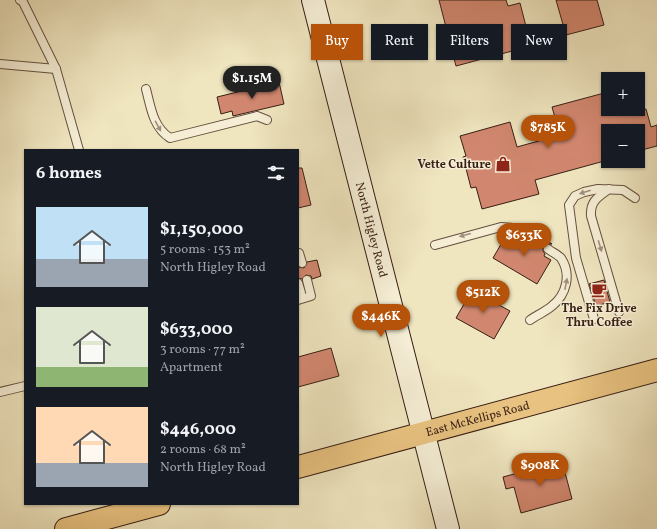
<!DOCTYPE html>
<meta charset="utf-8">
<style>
:root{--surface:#171b24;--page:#242831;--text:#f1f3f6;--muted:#9ea1a6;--accent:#b45309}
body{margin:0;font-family:Vollkorn,serif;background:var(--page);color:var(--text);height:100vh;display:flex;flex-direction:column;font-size:15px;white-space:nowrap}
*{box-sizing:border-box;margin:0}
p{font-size:13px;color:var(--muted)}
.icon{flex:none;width:22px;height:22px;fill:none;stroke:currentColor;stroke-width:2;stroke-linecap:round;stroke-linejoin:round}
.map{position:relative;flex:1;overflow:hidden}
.drawer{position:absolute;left:24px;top:149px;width:275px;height:356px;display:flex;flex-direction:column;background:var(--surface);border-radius:0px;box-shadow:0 1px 3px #0004}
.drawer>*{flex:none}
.hud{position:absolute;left:311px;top:24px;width:286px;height:36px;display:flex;gap:8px}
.tools{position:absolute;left:601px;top:72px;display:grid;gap:8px}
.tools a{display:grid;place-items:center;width:44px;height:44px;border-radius:0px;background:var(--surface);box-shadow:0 1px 3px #0004;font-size:20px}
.price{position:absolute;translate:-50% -34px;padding:0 9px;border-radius:14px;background:var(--accent);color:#fff;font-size:13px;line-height:26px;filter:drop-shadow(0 1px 2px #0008)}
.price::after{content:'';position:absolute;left:50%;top:24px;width:12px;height:9px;margin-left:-6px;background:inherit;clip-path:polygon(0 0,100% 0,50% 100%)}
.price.on{background:#222;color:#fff}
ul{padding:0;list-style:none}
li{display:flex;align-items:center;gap:12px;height:100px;padding:0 12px}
li span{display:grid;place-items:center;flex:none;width:112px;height:80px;border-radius:0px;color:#555}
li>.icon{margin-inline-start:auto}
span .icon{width:48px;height:48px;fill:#fffc;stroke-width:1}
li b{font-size:17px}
h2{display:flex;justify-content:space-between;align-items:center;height:48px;padding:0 12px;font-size:17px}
.chip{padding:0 14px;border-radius:0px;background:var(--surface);box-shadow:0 1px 3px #0004;font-size:14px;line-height:36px}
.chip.on{background:var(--accent);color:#fff}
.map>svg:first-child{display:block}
</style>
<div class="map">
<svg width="657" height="529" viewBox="0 0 657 529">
<rect width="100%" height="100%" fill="#efe5bf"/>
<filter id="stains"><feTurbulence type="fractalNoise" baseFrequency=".005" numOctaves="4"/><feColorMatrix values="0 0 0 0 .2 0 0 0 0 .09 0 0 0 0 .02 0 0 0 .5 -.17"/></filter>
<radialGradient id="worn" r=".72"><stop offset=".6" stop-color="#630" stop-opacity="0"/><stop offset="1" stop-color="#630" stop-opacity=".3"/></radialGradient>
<g fill="#d1876f" stroke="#371e14">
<polygon points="439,0 506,0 508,6 520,3 531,46 456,66"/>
<polygon points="556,0 597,0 604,25 566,35"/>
<polygon points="279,82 284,104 233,116 232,111 221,114 217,97"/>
<polygon points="608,92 608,109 646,109 651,127 657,125 657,146 638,151 638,131 608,131 608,160 535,180 539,194 482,209 476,187 471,188 463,157 466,156 460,136 510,122 517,147 560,135 552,107"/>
<polygon points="298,168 302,168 311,205 298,208"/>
<polygon points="532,231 552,244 546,244 543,246 543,251 545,254 544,256 551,260 537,284 493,258 507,234 524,244 525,242 532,240"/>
<polygon points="317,260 321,276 312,279 311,276 306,275 302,279 298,278 298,267 304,268 307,262"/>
<polygon points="604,280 610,302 596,306 589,284"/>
<polygon points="472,290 510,311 494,339 456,318"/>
<polygon points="331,348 339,376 298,387 298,357"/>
<polygon points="562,461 572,499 521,513 514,487 506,489 503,477"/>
</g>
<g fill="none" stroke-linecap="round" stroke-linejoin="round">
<g stroke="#65503f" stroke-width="10">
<g id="service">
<polyline points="20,0 23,2 56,69 79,150"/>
<polyline points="0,64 56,69"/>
<path d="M146,89C151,108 153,127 170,138L257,116L267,120"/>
<path d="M609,189C598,197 590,201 591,216L619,312"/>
<polyline points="435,245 501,227 513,228 528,237"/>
<polyline points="299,253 302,263"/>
<polyline points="298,294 301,293 298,283"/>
<polyline points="298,300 311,296 307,280"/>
<polyline points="594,319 576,258 569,205 575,196 584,192 598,189 623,190 635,198"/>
<path d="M530,320C537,315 545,312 552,306C566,295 572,275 561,258C558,255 552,252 548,249"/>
<polyline points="0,392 25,386"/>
</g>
</g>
<g stroke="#371e14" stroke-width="24">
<g id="secondary">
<path id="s1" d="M313,0L448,529"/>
</g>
</g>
<g stroke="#371e14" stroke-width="24">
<g id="primary">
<path id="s2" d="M298,467L657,370"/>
<polyline points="66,529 159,504"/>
</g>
</g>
<use href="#service" stroke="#f5eed5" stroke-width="8"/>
<use href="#secondary" stroke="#f5eed5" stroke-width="22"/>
<use href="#primary" stroke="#e8c280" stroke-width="22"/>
</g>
<defs><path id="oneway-solid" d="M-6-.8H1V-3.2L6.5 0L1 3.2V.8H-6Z"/></defs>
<g fill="#a0907e">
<use href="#oneway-solid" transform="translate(158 126) rotate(61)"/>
<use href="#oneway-solid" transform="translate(585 192) rotate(162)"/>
<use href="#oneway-solid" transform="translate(465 235) rotate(165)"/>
<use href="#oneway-solid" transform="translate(600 246) rotate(73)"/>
<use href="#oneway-solid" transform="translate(566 284) rotate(-79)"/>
</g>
<defs>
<g id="shop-bare" transform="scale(1.2)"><path d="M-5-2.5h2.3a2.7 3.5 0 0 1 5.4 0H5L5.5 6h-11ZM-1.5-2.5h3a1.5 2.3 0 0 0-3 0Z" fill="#8f2418" stroke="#f5eed5" stroke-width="2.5" paint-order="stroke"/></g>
<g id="cafe-bare" transform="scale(1.2)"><path d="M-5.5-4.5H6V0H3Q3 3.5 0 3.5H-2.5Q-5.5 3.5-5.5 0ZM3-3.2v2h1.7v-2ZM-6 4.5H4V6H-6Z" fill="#8f2418" stroke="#f5eed5" stroke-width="2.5" paint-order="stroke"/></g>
</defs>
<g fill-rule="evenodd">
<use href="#shop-bare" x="503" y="164"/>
<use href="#cafe-bare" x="599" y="290"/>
</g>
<g text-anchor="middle" stroke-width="3" stroke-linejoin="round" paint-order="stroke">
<g font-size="12" font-weight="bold" fill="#371e14" stroke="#f5eed5" text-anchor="end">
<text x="491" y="168">Vette Culture</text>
<text x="599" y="312" text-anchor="middle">The Fix Drive<tspan x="599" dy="14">Thru Coffee</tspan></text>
</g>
<g font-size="12" fill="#371e14" stroke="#f5eed5">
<text dy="4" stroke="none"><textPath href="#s1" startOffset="237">North Higley Road</textPath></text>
<text dy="4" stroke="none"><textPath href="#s2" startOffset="186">East McKellips Road</textPath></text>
</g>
</g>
<rect width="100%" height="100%" filter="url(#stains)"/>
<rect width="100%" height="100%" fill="url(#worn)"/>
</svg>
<div class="tools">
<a>+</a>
<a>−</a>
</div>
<b class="price on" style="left:252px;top:100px">$1.15M</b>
<b class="price" style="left:548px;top:149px">$785K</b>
<b class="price" style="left:524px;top:257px">$633K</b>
<b class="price" style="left:483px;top:314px">$512K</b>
<b class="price" style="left:381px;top:338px">$446K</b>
<b class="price" style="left:540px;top:487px">$908K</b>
<div class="hud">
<a class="chip on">Buy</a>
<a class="chip">Rent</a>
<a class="chip">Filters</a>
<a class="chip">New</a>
</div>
<section class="drawer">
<h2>6 homes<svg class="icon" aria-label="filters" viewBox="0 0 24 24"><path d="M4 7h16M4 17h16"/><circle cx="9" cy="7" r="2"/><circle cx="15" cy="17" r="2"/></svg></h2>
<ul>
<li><span style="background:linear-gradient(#bfe0f5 65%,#9aa5b1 0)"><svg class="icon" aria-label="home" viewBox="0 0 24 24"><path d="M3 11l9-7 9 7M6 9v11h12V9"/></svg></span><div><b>$1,150,000</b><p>5 rooms · 153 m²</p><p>North Higley Road</p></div></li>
<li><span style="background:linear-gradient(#dfe7d0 75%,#8fb573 0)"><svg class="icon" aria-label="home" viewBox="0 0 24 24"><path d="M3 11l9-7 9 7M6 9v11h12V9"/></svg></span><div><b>$633,000</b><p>3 rooms · 77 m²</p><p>Apartment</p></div></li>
<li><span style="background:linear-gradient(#ffd9b3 70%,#9aa5b1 0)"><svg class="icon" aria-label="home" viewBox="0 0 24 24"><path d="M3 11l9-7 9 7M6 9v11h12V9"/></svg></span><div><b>$446,000</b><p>2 rooms · 68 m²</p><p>North Higley Road</p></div></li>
</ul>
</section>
</div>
